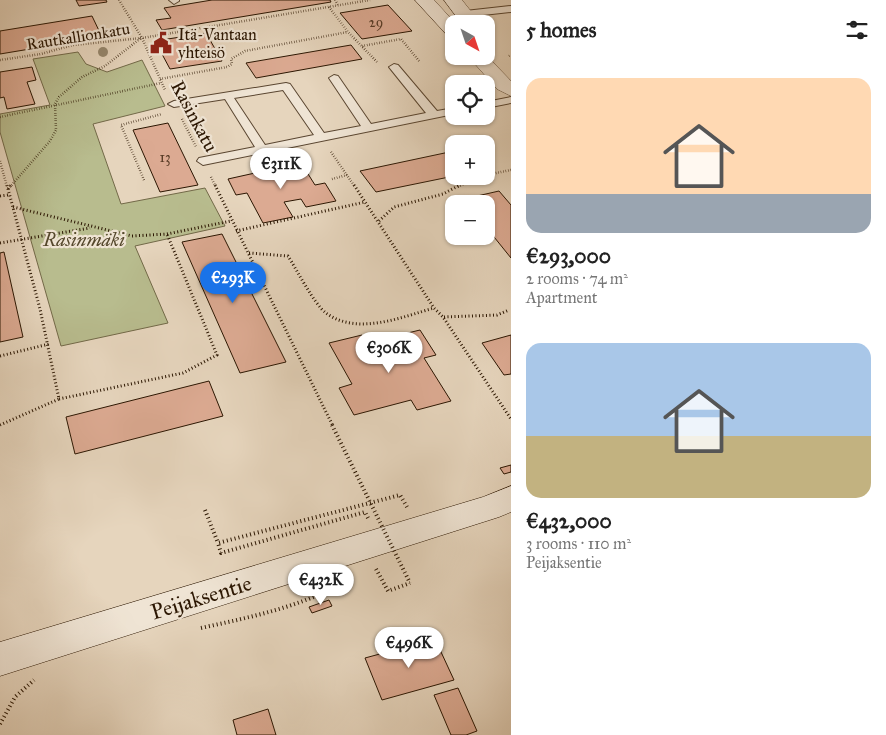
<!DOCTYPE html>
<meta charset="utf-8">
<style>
:root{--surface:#fff;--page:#f2f2f2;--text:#222;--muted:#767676;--accent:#1a73e8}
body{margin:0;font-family:"IM FELL Great Primer",serif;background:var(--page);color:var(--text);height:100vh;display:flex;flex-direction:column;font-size:19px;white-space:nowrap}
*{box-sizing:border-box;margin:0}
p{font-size:16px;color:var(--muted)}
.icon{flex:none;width:28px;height:28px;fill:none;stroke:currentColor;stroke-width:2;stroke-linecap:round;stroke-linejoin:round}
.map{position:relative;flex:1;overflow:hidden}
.drawer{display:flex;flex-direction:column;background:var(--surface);width:375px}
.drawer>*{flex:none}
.needle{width:32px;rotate:140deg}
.tools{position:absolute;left:445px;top:15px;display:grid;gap:10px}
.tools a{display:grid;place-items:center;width:50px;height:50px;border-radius:10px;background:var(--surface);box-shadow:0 1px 4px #0004;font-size:25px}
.price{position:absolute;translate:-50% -42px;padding:0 11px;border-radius:18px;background:#fff;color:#222;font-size:16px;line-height:32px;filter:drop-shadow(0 1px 2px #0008)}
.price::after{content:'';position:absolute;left:50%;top:30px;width:15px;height:11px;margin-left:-8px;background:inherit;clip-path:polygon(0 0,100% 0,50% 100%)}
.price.active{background:var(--accent);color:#fff}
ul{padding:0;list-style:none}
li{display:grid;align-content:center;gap:10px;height:265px;padding:0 15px}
li span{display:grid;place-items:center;height:155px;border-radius:15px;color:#555}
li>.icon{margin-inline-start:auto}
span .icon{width:90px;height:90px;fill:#fffc;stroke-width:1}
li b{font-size:21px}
h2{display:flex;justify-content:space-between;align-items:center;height:60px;padding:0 15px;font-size:21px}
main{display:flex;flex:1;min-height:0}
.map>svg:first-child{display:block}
</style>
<main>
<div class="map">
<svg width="511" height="735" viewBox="0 0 511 735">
<rect width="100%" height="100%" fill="#e6d5bd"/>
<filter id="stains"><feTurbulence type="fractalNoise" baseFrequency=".004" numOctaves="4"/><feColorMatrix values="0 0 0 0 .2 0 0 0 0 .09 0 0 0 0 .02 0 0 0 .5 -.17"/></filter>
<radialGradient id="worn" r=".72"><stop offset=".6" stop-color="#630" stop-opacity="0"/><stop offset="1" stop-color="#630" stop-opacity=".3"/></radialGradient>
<polygon fill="#b8bc8e" stroke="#726948" points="78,52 86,64 107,72 142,60 165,106 93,124 121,204 205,188 225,226 135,246 168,323 61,346 0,132 0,114 50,105 33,59"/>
<g fill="#dcaa92" stroke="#2b1602">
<polygon points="76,0 106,0 107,2 79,6"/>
<polygon points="212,0 330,0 331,2 162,30 156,20 171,18 164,8"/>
<polygon points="388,5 412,31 362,39 340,13"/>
<polygon points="92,16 102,37 0,54 0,31"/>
<polygon points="206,33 222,61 170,69 155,41"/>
<polygon points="351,45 362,59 256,78 246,63"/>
<polygon points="32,67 36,80 27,82 35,104 7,109 4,97 0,98 0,72"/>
<polygon points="168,123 198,185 160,192 133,130"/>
<polygon points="454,151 454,176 376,192 360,171"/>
<polygon points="298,158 315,185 325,183 336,201 306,207 301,199 284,202 293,217 263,223 247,193 236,195 228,179 273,169 270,163"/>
<polygon points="499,191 511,205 511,258 486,227 486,204 468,204 464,199"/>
<polygon points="222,234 286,362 240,373 182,242"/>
<polygon points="4,252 23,337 0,342 0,253"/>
<polygon points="420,330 436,355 424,358 451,401 417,410 411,400 354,415 339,388 352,384 329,343 362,335 373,355 394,350 387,338"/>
<polygon points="511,335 511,374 504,375 482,343"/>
<polygon points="209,381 223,416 75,454 66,417"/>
<polygon points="511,465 511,472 504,474 500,468"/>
<polygon points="329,600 332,606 312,613 309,607"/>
<polygon points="435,639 454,680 382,700 365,658"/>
<polygon points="458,688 477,731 466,735 451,735 434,695"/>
<polygon points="268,709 276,735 237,735 233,720"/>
</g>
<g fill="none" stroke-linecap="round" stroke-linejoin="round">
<g stroke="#5a4631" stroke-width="2">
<g id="service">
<polygon points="169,0 179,0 179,1 174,4"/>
<polygon points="511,6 511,12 465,17 460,14 465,11"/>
<path d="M394,64L398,65L437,111L454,108V114L203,165L197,161L199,158L255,147L225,99L174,107L168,104L174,101L286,83L290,84L324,133L361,126L329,78L334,75L338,76L371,124L426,113L389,67ZM283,90L314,135L265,145L234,98Z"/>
<polygon points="511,97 511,103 486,108 486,102"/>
</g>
</g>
<g stroke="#5a4631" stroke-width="1">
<g id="tertiary">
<polygon points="415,0 434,0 456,24 454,24 454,37 448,36"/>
<polygon points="444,0 462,0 481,24 462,24"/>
<polygon points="486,55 511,81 511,96 497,89 468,56 486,56"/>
</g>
</g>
<g stroke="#2b1602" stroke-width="1">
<polygon id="secondary" points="511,486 511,512 499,517 0,676 0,642 483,497"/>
</g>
<g stroke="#2b1602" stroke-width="2.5" stroke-dasharray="0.5 2" stroke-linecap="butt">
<polyline points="119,0 142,38 165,90"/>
<polyline points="335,0 338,5"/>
<polyline points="329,7 348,32 378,63"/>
<polyline points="362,46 401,39 420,62"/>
<polyline points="509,56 511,55"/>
<polyline points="0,60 41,54 73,45 142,38 370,0"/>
<polyline points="160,79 227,67 232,64 231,59 245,51 348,32"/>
<polyline points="0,117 161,83"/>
<polyline points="182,119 196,147"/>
<polyline points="331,152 355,187"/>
<polyline points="0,161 7,187"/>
<polyline points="486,175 511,170"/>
<polyline points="211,177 216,187"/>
<polyline points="332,179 347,175"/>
<polyline points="144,180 121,125 162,114"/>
<polyline points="10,187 50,141 56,130 55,104 59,97 82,77 105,66 141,38"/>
<polyline points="458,187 479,176"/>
</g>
<g stroke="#2b1602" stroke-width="3" stroke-dasharray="1 2.5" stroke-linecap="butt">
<polyline points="215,185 324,408"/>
<polyline points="354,185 434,308 443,317 511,419"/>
<polyline points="8,189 11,185"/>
<polyline points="0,196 8,195"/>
<polyline points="13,207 132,236 167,234 231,221"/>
<polyline points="379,221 394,207 443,194 460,185"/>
<polyline points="236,231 365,202"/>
<polyline points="0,243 90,228"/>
<path d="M249,253L288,256C297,270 314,304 326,313C357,336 402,317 434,308"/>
<polyline points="444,317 497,315 509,310"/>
<polyline points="0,356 49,344"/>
<polyline points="59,399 183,373 217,355 167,234"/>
<polyline points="0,425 59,399 40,309 7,185"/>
</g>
<g stroke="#2b1602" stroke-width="4" stroke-dasharray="1 3" stroke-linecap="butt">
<polyline points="205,510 218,543"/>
<polyline points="368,518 365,512 221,553 218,543 400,495 407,507"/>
<polyline points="376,569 388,591 410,583"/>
<path d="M201,628C251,617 300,607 345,582"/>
<polyline points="0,724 15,697 34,680"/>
</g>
<use href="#service" fill="#efe4d4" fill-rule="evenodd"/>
<use href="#tertiary" fill="#efe4d4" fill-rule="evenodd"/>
<use href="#secondary" fill="#efe4d4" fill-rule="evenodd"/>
<polyline stroke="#2b1602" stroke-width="3" stroke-dasharray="1 2.5" stroke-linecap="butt" points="324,408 333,426"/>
<polyline stroke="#2b1602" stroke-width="4" stroke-dasharray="1 3" stroke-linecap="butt" points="332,425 410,583"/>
</g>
<circle fill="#96876d" cx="103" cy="52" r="5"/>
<defs>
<g id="civic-bare" transform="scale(1.725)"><path d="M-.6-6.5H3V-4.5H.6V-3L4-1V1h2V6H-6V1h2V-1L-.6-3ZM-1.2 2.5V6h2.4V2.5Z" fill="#8f2418" stroke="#efe4d4" stroke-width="2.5" paint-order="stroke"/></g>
</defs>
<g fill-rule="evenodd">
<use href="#civic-bare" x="161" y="43"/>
</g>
<g text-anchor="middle" stroke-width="4.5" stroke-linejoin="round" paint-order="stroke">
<g font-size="14" fill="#573b26">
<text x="376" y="27">29</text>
<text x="165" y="162">13</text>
</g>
<g font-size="16" fill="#2b1602" stroke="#efe4d4" text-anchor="start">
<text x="178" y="40">Itä-Vantaan<tspan x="178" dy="18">yhteisö</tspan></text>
</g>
<g font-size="16" fill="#2b1602" stroke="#efe4d4">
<text transform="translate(78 36) rotate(-9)" y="6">Rautkallionkatu</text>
</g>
<g font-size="19" fill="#2b1602" stroke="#efe4d4">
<text transform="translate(195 116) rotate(62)" y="7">Rasinkatu</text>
</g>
<g font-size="19" font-style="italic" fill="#55482c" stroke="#efe4d4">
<text x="84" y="246">Rasinmäki</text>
</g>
<g font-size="22" fill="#2b1602" stroke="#efe4d4">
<text transform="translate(201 597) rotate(-17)" y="8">Peijaksentie</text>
</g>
</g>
<rect width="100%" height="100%" filter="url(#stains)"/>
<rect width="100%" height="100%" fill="url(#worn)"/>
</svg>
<div class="tools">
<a><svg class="needle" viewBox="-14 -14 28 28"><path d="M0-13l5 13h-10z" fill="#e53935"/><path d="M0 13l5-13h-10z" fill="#767676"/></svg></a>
<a><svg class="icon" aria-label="locate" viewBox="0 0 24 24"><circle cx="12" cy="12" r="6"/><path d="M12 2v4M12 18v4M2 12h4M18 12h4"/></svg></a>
<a>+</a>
<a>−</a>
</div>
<b class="price" style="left:281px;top:190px">€311K</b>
<b class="price active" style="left:233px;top:304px">€293K</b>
<b class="price" style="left:389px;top:374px">€306K</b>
<b class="price" style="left:321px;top:606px">€432K</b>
<b class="price" style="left:409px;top:669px">€496K</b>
</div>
<section class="drawer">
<h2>5 homes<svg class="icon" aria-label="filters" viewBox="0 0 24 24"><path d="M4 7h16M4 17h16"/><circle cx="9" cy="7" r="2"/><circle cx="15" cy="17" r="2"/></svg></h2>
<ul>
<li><span style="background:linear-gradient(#ffd9b3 75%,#9aa5b1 0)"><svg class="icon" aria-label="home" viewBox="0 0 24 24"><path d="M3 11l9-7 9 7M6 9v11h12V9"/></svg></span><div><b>€293,000</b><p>2 rooms · 74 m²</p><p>Apartment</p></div></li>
<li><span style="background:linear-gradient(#a9c7e8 60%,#c2b280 0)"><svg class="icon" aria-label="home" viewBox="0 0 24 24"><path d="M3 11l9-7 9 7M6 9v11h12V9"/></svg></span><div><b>€432,000</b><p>3 rooms · 110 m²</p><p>Peijaksentie</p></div></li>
</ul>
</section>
</main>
